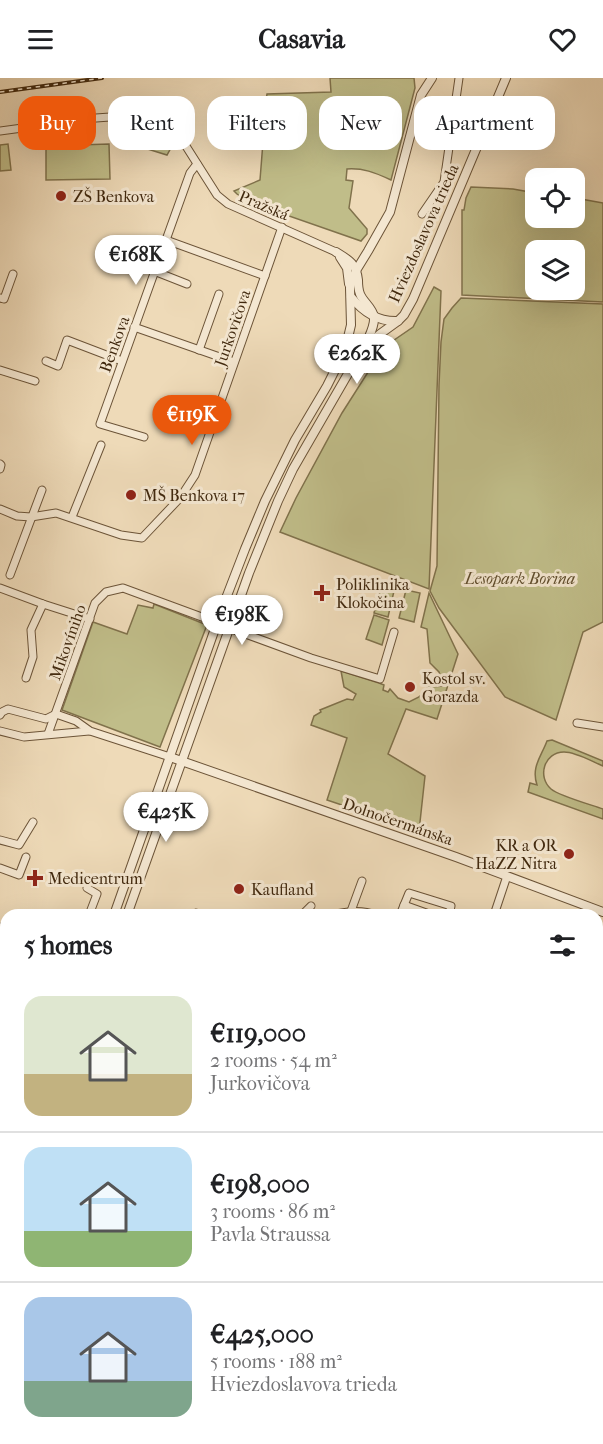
<!DOCTYPE html>
<meta charset="utf-8">
<style>
:root{--surface:#fff;--page:#f6f6f6;--text:#202124;--muted:#757577;--line:#e0e0e0;--accent:#ea580c}
body{margin:0;font-family:"IM FELL French Canon",serif;background:var(--page);color:var(--text);height:100vh;display:flex;flex-direction:column;font-size:22px;white-space:nowrap}
*{box-sizing:border-box;margin:0}
p{font-size:20px;color:var(--muted)}
.icon{flex:none;width:33px;height:33px;fill:none;stroke:currentColor;stroke-width:2;stroke-linecap:round;stroke-linejoin:round}
.map{position:relative;flex:1;overflow:hidden}
.sheet{position:absolute;left:0px;top:831px;width:603px;height:536px;display:flex;flex-direction:column;background:var(--surface);border-radius:18px 18px 0 0;box-shadow:0 6px 24px #0002}
.sheet>*{flex:none}
.hud{position:absolute;left:18px;top:18px;width:567px;height:54px;display:flex;gap:12px}
.buttons{position:absolute;left:525px;top:90px;display:grid;gap:12px}
.buttons a{display:grid;place-items:center;width:60px;height:60px;border-radius:12px;background:var(--surface);box-shadow:0 6px 24px #0002;font-size:30px}
.price{position:absolute;translate:-50% -51px;padding:0 14px;border-radius:21px;background:#fff;color:#222;font-size:20px;line-height:39px;filter:drop-shadow(0 2px 3px #0008)}
.price::after{content:'';position:absolute;left:50%;top:36px;width:18px;height:14px;margin-left:-9px;background:inherit;clip-path:polygon(0 0,100% 0,50% 100%)}
.price.current{background:var(--accent);color:#fff}
ul{padding:0;list-style:none}
li{display:flex;align-items:center;gap:18px;height:150px;padding:0 24px}
li+li{border-top:2px solid var(--line)}
li span{display:grid;place-items:center;flex:none;width:168px;height:120px;border-radius:18px;color:#555}
li>.icon{margin-inline-start:auto}
span .icon{width:72px;height:72px;fill:#fffc;stroke-width:1}
li b{font-size:26px}
h2{display:flex;justify-content:space-between;align-items:center;height:72px;padding:0 24px;font-size:26px}
.pill{padding:0 21px;border-radius:18px;background:var(--surface);box-shadow:0 6px 24px #0002;font-size:21px;line-height:54px}
.pill.current{background:var(--accent);color:#fff}
header{display:flex;justify-content:space-between;align-items:center;height:78px;padding:0 24px;background:var(--surface);font-size:27px;font-weight:700}
.map>svg:first-child{display:block}
</style>
<header><svg class="icon" aria-label="menu" viewBox="0 0 24 24"><path d="M4 6h16M4 12h16M4 18h16"/></svg>Casavia<svg class="icon" aria-label="heart" viewBox="0 0 24 24"><path d="M12 20l-8-8c-3-5 5-10 8-4 3-6 11-1 8 4z"/></svg></header>
<div class="map">
<svg width="603" height="1366" viewBox="0 0 603 1366">
<rect width="100%" height="100%" fill="#eedab8"/>
<filter id="stains"><feTurbulence type="fractalNoise" baseFrequency=".00333" numOctaves="4"/><feColorMatrix values="0 0 0 0 .2 0 0 0 0 .09 0 0 0 0 .02 0 0 0 .5 -.17"/></filter>
<radialGradient id="worn" r=".72"><stop offset=".6" stop-color="#630" stop-opacity="0"/><stop offset="1" stop-color="#630" stop-opacity=".3"/></radialGradient>
<g fill="#c0bd89" stroke="#80724c" stroke-width="1.5" fill-rule="evenodd">
<path d="M330,0H414L415,10L391,102C374,94 363,90 347,91L346,102L353,103L349,130L367,151V156L361,163L249,124L237,116L234,113L260,102L263,64L268,55L265,29L267,16L331,14Z"/>
<polygon points="147,55 152,55 155,59 164,60 172,68 167,77 144,70 143,67"/>
<polygon points="8,66 11,92 0,93 0,67"/>
<polygon points="109,66 110,101 46,102 46,68"/>
<path d="M471,109L513,111L535,115L536,140H574L575,120L603,125V224L462,217V132H464L466,120ZM536,172H574V212H536Z"/>
<polygon points="434,209 441,213 429,511 280,454 296,420 342,335 384,269 413,249"/>
<polygon points="461,220 603,226 603,544 583,554 556,642 505,619 439,530 430,513 437,488 439,307 441,264 444,241 452,230"/>
<polygon points="381,509 394,513 388,539 374,535"/>
<polygon points="406,512 420,515 414,544 399,540"/>
<polygon points="429,515 458,576 437,641 406,631 388,676 425,698 419,753 327,722 347,660 311,647 314,638 321,634 320,632 347,621 353,622 356,616 344,609 341,593 379,605 384,607 383,612 388,614 390,611 398,620 409,624 419,619 428,609 444,608 439,594 430,585 427,551 421,549"/>
<polygon points="154,526 207,547 160,669 62,632 93,544 127,556 138,527 153,530"/>
<polygon points="374,537 389,542 382,567 366,561"/>
<path d="M552,662L603,683V688C591,683 576,674 564,674C544,674 537,699 551,711C559,718 592,727 603,731V741L528,714L530,705L537,707C531,689 541,679 547,663Z"/>
<polygon points="1,1243 6,1245 6,1305 0,1302 0,1246"/>
</g>
<g fill="none" stroke-linecap="round" stroke-linejoin="round">
<g stroke="#6c5438" stroke-width="9">
<g id="minor">
<polyline points="0,53 96,40 124,38 141,42 163,50 184,65 217,117 228,126 336,174"/>
<polyline points="422,136 444,104 459,0"/>
<polyline points="166,162 265,198"/>
<polyline points="154,193 187,206"/>
<polyline points="0,220 4,221 13,196"/>
<polyline points="134,249 234,284"/>
<polyline points="199,272 219,216"/>
<polyline points="46,283 58,288 67,262 122,283"/>
<polyline points="0,292 35,303"/>
<polyline points="144,359 100,346 190,95 197,86"/>
<polyline points="0,386 1,387 0,391"/>
<polyline points="0,431 17,438 31,439 56,435 121,457 142,460 180,420 195,397 282,149"/>
<polyline points="72,439 101,367"/>
<polyline points="10,497 42,412"/>
<polyline points="0,510 43,526 90,541"/>
<polyline points="229,550 311,580 380,601 394,554"/>
<polyline points="26,600 33,579 31,552 43,526"/>
<polyline points="0,637 2,634 8,631 46,641 56,636 76,643 90,653 170,679"/>
<polyline points="577,645 603,649"/>
<polyline points="0,653 24,659 89,653"/>
<polyline points="48,656 95,525 106,514 123,510 218,545"/>
<polyline points="0,762 19,767 33,744"/>
<polyline points="0,790 19,797 26,779"/>
<polyline points="87,810 97,816 89,837"/>
<polyline points="404,827 432,837"/>
<polyline points="351,833 362,803"/>
<polyline points="195,837 196,835 204,837"/>
<polyline points="302,837 311,828"/>
<path d="M333,837C347,833 363,832 376,837"/>
<polyline points="400,837 409,815 451,828 449,837"/>
<polyline points="494,837 507,798"/>
<polyline points="0,849 6,851"/>
<polyline points="0,935 6,919"/>
<polyline points="0,968 6,971"/>
<polyline points="597,1081 603,1083"/>
<polyline points="597,1122 603,1124"/>
<polyline points="336,1360 353,1366"/>
<polyline points="561,1360 568,1366"/>
<polyline points="224,1366 226,1360"/>
</g>
</g>
<g stroke="#6c5438" stroke-width="10">
<g id="tertiary">
<path d="M336,174C349,182 356,185 358,202C358,206 358,211 360,216C363,224 373,230 374,239C375,248 369,258 366,266"/>
<polyline points="340,179 347,190 349,206"/>
<path d="M351,219C363,234 378,244 398,243"/>
<polyline points="170,679 456,779 603,834"/>
<polyline points="114,837 223,528 245,471 265,423 295,362 327,308 345,272 351,247 350,210 352,202 357,191 368,173 390,134 421,17 432,0"/>
<polyline points="127,837 249,495 278,423 293,391 349,294 365,269 380,256 398,243 404,237 413,221 506,0"/>
<polyline points="0,1181 6,1164"/>
<polyline points="0,1214 6,1196"/>
<polyline points="597,1236 603,1224"/>
<polyline points="0,1314 6,1317"/>
<polyline points="98,1360 110,1366"/>
<polyline points="534,1366 537,1360"/>
</g>
</g>
<use href="#minor" stroke="#f4e7d1" stroke-width="7"/>
<use href="#tertiary" stroke="#f4e7d1" stroke-width="8"/>
<g stroke="#40280e" stroke-width="4">
<polyline id="rail" points="0,14 102,0"/>
</g>
<use href="#rail" stroke="#f4e7d1" stroke-width="1.5" stroke-dasharray="4.5" stroke-linecap="butt"/>
</g>
<g fill="#8f2418" stroke="#f4e7d1" stroke-width="2">
<circle cx="61" cy="118" r="6"/>
<circle cx="131" cy="417" r="6"/>
<path d="M319 506h6v6h6v6h-6v6h-6v-6h-6v-6h6z"/>
<circle cx="410" cy="609" r="6"/>
<circle cx="569" cy="776" r="6"/>
<path d="M32 791h6v6h6v6h-6v6h-6v-6h-6v-6h6z"/>
<circle cx="239" cy="811" r="6"/>
</g>
<g text-anchor="middle" stroke-width="6" stroke-linejoin="round" paint-order="stroke">
<g font-size="16" fill="#40280e" stroke="#f4e7d1" text-anchor="start">
<text x="73" y="124">ZŠ Benkova</text>
<text x="143" y="423">MŠ Benkova 17</text>
<text x="336" y="512">Poliklinika<tspan x="336" dy="18">Klokočina</tspan></text>
<text x="422" y="606">Kostol sv.<tspan x="422" dy="18">Gorazda</tspan></text>
<text x="557" y="773" text-anchor="end">KR a OR<tspan x="557" dy="18">HaZZ Nitra</tspan></text>
<text x="48" y="806">Medicentrum</text>
<text x="251" y="817">Kaufland</text>
</g>
<g font-size="16" fill="#40280e" stroke="#f4e7d1">
<text transform="translate(264 127) rotate(23)" y="6">Pražská</text>
<text transform="translate(423 155) rotate(-66)" y="6">Hviezdoslavova trieda</text>
<text transform="translate(232 250) rotate(-71)" y="6">Jurkovičova</text>
<text transform="translate(114 266) rotate(-70)" y="6">Benkova</text>
<text transform="translate(67 564) rotate(-70)" y="6">Mikovíniho</text>
<text transform="translate(398 743) rotate(19)" y="6">Dolnočermánska</text>
</g>
<g font-size="16" font-style="italic" fill="#604d2d" stroke="#f4e7d1">
<text x="520" y="506">Lesopark Borina</text>
</g>
</g>
<rect width="100%" height="100%" filter="url(#stains)"/>
<rect width="100%" height="100%" fill="url(#worn)"/>
</svg>
<div class="buttons">
<a><svg class="icon" aria-label="locate" viewBox="0 0 24 24"><circle cx="12" cy="12" r="6"/><path d="M12 2v4M12 18v4M2 12h4M18 12h4"/></svg></a>
<a><svg class="icon" aria-label="layers" viewBox="0 0 24 24"><path d="M12 4l9 5-9 5-9-5zM3 14l9 5 9-5"/></svg></a>
</div>
<b class="price" style="left:136px;top:208px">€168K</b>
<b class="price" style="left:357px;top:307px">€262K</b>
<b class="price current" style="left:192px;top:368px">€119K</b>
<b class="price" style="left:242px;top:568px">€198K</b>
<b class="price" style="left:166px;top:765px">€425K</b>
<div class="hud">
<a class="pill current">Buy</a>
<a class="pill">Rent</a>
<a class="pill">Filters</a>
<a class="pill">New</a>
<a class="pill">Apartment</a>
</div>
<section class="sheet">
<h2>5 homes<svg class="icon" aria-label="filters" viewBox="0 0 24 24"><path d="M4 7h16M4 17h16"/><circle cx="9" cy="7" r="2"/><circle cx="15" cy="17" r="2"/></svg></h2>
<ul>
<li><span style="background:linear-gradient(#dfe7d0 65%,#c2b280 0)"><svg class="icon" aria-label="home" viewBox="0 0 24 24"><path d="M3 11l9-7 9 7M6 9v11h12V9"/></svg></span><div><b>€119,000</b><p>2 rooms · 54 m²</p><p>Jurkovičova</p></div></li>
<li><span style="background:linear-gradient(#bfe0f5 70%,#8fb573 0)"><svg class="icon" aria-label="home" viewBox="0 0 24 24"><path d="M3 11l9-7 9 7M6 9v11h12V9"/></svg></span><div><b>€198,000</b><p>3 rooms · 86 m²</p><p>Pavla Straussa</p></div></li>
<li><span style="background:linear-gradient(#a9c7e8 70%,#7fa58c 0)"><svg class="icon" aria-label="home" viewBox="0 0 24 24"><path d="M3 11l9-7 9 7M6 9v11h12V9"/></svg></span><div><b>€425,000</b><p>5 rooms · 188 m²</p><p>Hviezdoslavova trieda</p></div></li>
</ul>
</section>
</div>
